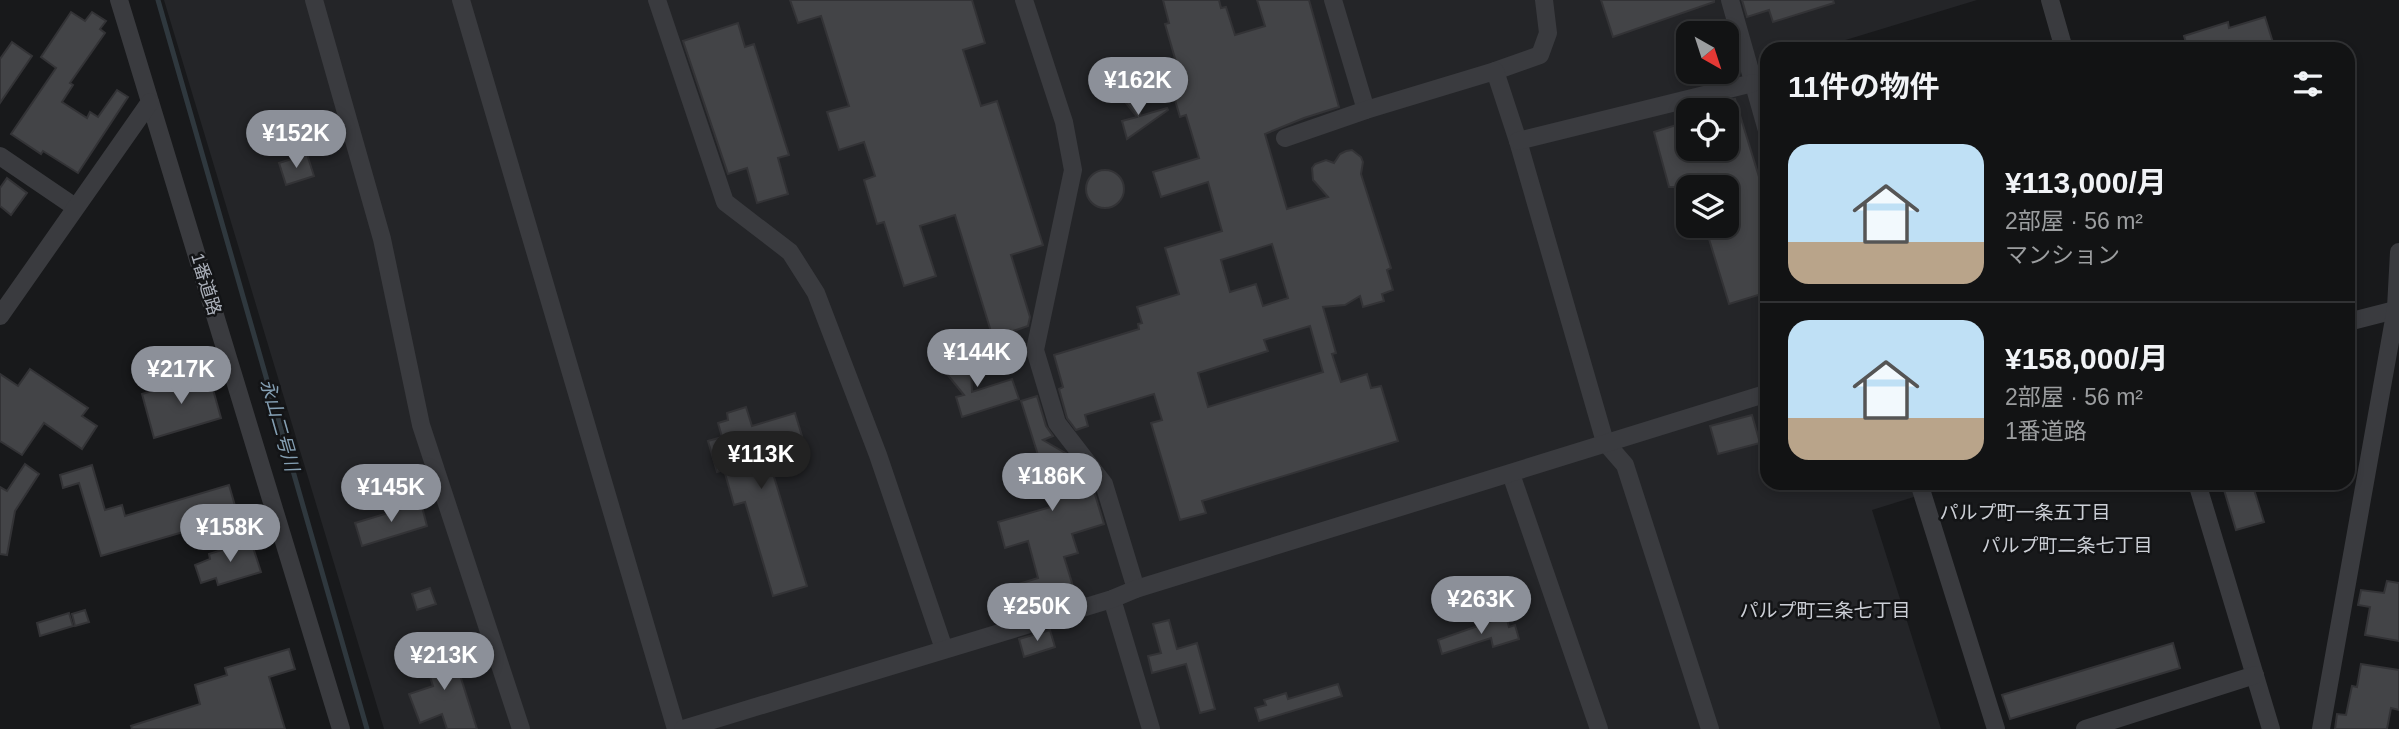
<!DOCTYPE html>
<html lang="ja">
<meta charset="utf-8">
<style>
:root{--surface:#121314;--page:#1b1c1d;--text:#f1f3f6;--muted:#9c9ea0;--line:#313234;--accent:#8c9099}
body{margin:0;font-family:Arial,"Noto Sans JP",sans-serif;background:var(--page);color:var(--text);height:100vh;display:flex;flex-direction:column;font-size:26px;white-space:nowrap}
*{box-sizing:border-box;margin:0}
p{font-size:23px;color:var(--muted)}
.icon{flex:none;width:38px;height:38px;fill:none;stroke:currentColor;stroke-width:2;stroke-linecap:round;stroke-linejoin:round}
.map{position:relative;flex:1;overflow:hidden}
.drawer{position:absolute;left:1760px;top:42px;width:595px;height:448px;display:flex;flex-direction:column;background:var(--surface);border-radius:21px;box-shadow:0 4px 10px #0003,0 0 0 2px var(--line)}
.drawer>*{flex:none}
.needle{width:46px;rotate:141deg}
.buttons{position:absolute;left:1676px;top:21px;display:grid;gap:14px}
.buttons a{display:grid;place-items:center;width:63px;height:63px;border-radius:14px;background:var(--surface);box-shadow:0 4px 10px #0003,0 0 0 2px var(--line);font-size:35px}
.price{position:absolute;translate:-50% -60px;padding:0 16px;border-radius:24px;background:var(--accent);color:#fff;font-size:23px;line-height:46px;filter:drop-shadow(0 2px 4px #0008)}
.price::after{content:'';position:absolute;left:50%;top:42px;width:21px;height:16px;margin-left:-10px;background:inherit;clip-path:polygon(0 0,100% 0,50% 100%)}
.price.selected{background:#222;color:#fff}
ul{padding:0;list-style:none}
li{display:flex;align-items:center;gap:21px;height:175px;padding:0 28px}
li+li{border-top:2px solid var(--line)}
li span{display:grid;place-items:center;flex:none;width:196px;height:140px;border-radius:21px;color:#555}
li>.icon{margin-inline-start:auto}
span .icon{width:84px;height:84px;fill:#fffc;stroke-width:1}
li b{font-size:30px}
h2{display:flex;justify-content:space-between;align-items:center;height:84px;padding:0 28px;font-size:30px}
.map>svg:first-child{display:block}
</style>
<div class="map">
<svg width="2399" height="729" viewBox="0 0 2399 729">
<rect width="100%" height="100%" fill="#18191b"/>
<path fill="#242528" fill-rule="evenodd" d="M164,0H1977L1816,49H1768V483H1913L1917,496L1872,510L1941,729H384ZM1689,33H1727V72H1689ZM1689,110H1727V149H1689ZM1689,187H1727V226H1689Z"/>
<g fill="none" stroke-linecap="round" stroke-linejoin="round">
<polyline stroke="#2f383e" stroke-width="5" points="158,0 367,729"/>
</g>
<g fill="#434447" stroke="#333336" stroke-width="2" fill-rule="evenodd">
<polygon points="790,0 972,0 985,43 963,50 981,106 997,101 1043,245 1011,255 1030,317 1028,326 993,338 955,215 920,226 936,276 904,286 884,222 877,224 864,180 875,176 864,142 839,150 827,112 849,106 821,16 798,23"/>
<path d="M1163,0H1219L1221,8L1226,7L1235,35L1265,26L1257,0H1309L1339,107L1304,118L1265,134L1287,209L1328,197L1313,180L1312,168L1315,164L1326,160L1334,163L1340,154L1346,151L1352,150L1361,157L1363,162L1361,174L1391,268L1387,270L1393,290L1382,294L1384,301L1363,307L1360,296L1345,305L1323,307L1336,353L1332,354L1341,382L1367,374L1371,388L1381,386L1398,441L1202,501L1206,513L1180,520L1151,423L1162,420L1154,394L1085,415L1088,426L1076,430L1067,418L1059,389L1063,387L1054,355L1139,329L1138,324L1142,323L1137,307L1179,294L1165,248L1222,231L1208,182L1161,197L1153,172L1199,158L1186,115L1180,117L1165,66L1176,62L1165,24L1169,23ZM1272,244L1288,298L1263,306L1256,284L1230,292L1221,260ZM1310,326L1323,372L1208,407L1198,373L1268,351L1264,340Z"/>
<polygon points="1601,0 1714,0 1714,2 1613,37"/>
<polygon points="1742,0 1833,0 1834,3 1773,22 1769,10 1747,17"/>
<polygon points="71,12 85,21 92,12 106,21 100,29 105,33 70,83 73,85 62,102 87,118 90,112 98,117 117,90 128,97 78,173 43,151 41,154 11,134 56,68 41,57"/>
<polygon points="2265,17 2275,49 2188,49 2184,36 2228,22 2229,28"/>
<polygon points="738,23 745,47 754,44 789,155 778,158 788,194 757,203 747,168 728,174 683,41"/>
<polygon points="12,42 32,56 0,103 0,59"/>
<polygon points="1132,93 1139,98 1140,116 1167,108 1168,110 1127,139 1122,121 1137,117 1126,103 1128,95"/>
<polygon points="1735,99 1768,206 1768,292 1729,304 1705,226 1727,226 1727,187 1669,187 1654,132 1689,121 1689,149 1727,149 1727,101"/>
<polygon points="307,154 314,176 286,185 279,163"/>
<circle cx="1105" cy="189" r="19"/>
<polygon points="7,178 27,193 11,215 0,206 0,188"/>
<polygon points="958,355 966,358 971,364 972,392 1012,379 1019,399 962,417 956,397 964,395 946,373 946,365 950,358"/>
<polygon points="30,369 88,408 82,416 97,426 82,449 44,423 22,455 0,441 0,374 18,386"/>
<polygon points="209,375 221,418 154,438 142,394"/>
<polygon points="1037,396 1046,426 1053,436 1043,440 1067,454 1071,464 1074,463 1093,488 1104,524 1072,534 1078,553 1064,557 1073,586 1047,593 1046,590 1019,599 1015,585 1038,578 1028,541 1005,548 998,522 1054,506 1021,401"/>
<polygon points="746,407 752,426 795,413 802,436 765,447 807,586 773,596 745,502 734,505 724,470 717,472 708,441 722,437 718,423 728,420 727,413"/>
<polygon points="1752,415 1760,443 1718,454 1710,426"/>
<polygon points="25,464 39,474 15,511 7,555 0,554 0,487 7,491"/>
<polygon points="92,465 105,510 122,505 125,516 229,485 238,516 101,556 79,483 63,488 60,475"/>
<polygon points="2222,483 2252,483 2264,522 2236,530"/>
<polygon points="421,503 427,526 362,546 355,523"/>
<polygon points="251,541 261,572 218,585 216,578 201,583 195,565 210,559 209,554"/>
<polygon points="2387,581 2399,583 2399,641 2365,635 2370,607 2358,605 2361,590 2384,593"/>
<polygon points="430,588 436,604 417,610 412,594"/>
<polygon points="85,610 89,622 75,626 72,614"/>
<polygon points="69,613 73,626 40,636 37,623"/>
<polygon points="1506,616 1509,627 1515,625 1519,639 1493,647 1491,638 1442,654 1438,640"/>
<polygon points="1169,620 1177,649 1197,643 1215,709 1200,713 1186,664 1152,673 1148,656 1161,653 1153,624"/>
<polygon points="1050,630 1055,647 1024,657 1019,639"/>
<polygon points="450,643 477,729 447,729 442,714 420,723 409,694 433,686 422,652"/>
<polygon points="2173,643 2180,668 2010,719 2002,695"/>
<polygon points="289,649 295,669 269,677 285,729 132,729 131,726 200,704 195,685 227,675 225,668"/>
<polygon points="2361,664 2399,670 2399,710 2391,708 2387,729 2335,729 2337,714 2346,715 2352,686 2357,687"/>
<polygon points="1338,684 1342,696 1259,721 1255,708 1266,705 1264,700 1286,693 1288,699"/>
</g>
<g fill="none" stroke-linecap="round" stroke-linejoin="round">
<g stroke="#3a3b3f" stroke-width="18">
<polyline points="119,0 341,729"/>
<polyline points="314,0 382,239 421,425 521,729"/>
<polyline points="461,0 676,729"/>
<polyline points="657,0 725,202 790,252 816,293 878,455 944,649"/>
<polyline points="1024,0 1064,122 1073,170 1035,350 1057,423 1104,484 1136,589"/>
<polyline points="1333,0 1366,110"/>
<polyline points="1730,0 1768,134"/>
<polyline points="2050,0 2064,49"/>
<polyline points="1495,71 1540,55 1548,33 1544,0"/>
<polyline points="1285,138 1366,110 1495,71 1518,141 1605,442 1625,465 1710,729"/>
<polyline points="1518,141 1753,83"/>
<polyline points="0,156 75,207"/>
<polyline points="0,316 150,102"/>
<polyline points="2348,322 2399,309"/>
<polyline points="1511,474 1599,729"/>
<polyline points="1919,483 1996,729"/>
<polyline points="2197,483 2271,729"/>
<polyline points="1112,599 1151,729"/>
<polyline points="683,729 1112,599 1136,589 1768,393"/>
<polyline points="2085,729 2255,675"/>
<polyline points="2321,729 2396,308 2399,252"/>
</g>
</g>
<g text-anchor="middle" stroke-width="5" stroke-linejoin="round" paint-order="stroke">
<g font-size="18" fill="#abb0ba" stroke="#131416">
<text transform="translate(206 284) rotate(73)" y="6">1番道路</text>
</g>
<g font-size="19" font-style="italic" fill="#849fb3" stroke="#131416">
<text transform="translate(280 425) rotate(74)" y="7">永山二号川</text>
</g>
<g font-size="19" fill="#cccfd6" stroke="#131416">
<text x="2025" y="519">パルプ町一条五丁目</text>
<text x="2067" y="552">パルプ町二条七丁目</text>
<text x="1825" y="617">パルプ町三条七丁目</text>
</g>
</g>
</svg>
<div class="buttons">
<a><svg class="needle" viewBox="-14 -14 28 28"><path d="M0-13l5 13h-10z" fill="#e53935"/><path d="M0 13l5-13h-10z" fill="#9c9ea0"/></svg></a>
<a><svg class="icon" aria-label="locate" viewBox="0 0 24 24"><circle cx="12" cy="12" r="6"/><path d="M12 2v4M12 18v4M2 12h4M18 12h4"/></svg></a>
<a><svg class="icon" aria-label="layers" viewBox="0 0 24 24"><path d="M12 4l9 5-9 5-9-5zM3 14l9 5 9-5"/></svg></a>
</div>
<b class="price" style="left:1138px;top:117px">¥162K</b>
<b class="price" style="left:296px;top:170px">¥152K</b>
<b class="price" style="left:977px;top:389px">¥144K</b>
<b class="price" style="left:181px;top:406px">¥217K</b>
<b class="price selected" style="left:761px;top:491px">¥113K</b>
<b class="price" style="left:1052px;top:513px">¥186K</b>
<b class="price" style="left:391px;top:524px">¥145K</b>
<b class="price" style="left:230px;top:564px">¥158K</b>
<b class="price" style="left:1481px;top:636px">¥263K</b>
<b class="price" style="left:1037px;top:643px">¥250K</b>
<b class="price" style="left:444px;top:692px">¥213K</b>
<section class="drawer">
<h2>11件の物件<svg class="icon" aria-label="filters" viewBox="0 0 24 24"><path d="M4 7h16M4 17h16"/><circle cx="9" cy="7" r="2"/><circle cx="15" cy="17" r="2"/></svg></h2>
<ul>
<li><span style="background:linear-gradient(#bfe0f5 70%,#b9a48a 0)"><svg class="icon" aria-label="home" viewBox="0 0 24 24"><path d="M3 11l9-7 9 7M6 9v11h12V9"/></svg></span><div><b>¥113,000/月</b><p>2部屋 · 56 m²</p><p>マンション</p></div></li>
<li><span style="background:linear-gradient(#bfe0f5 70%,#b9a48a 0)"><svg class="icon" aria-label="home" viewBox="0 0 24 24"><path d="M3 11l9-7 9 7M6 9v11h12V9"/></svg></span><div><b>¥158,000/月</b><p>2部屋 · 56 m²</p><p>1番道路</p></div></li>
</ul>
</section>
</div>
